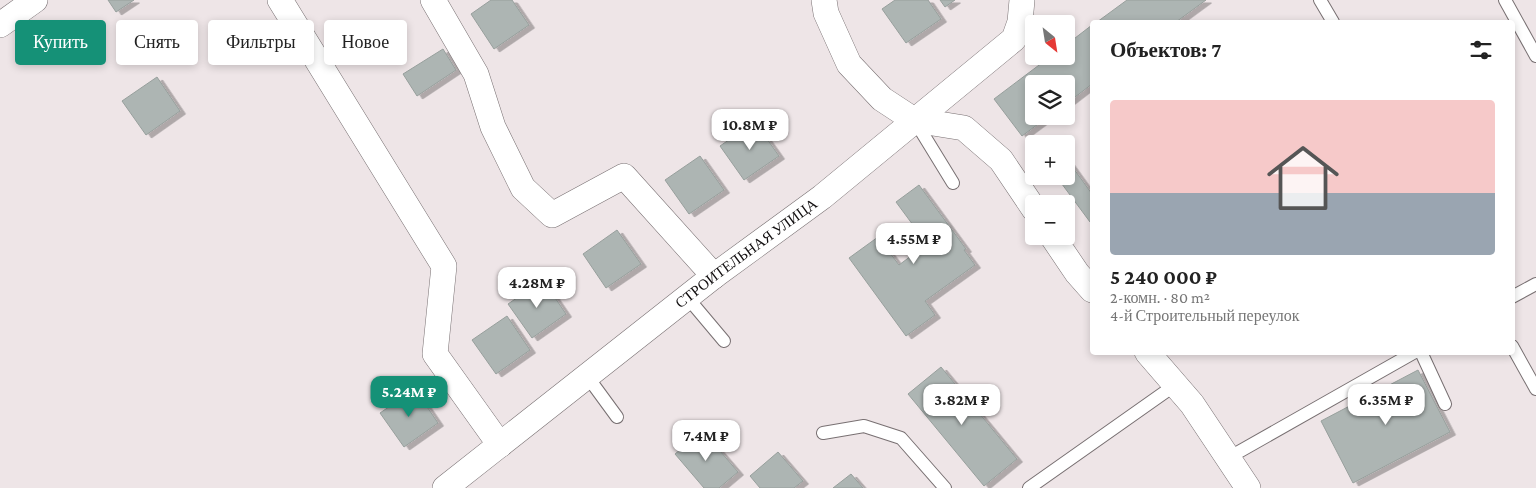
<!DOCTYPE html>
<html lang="ru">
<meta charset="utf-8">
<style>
:root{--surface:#fff;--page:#f2f2f2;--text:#222;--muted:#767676;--line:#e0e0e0;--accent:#159177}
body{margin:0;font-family:"Crimson Pro",serif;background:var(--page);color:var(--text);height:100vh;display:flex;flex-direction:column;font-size:19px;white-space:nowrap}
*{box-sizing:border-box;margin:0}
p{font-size:16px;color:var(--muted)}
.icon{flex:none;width:28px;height:28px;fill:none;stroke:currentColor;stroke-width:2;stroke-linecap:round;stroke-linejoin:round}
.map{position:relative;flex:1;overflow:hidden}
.side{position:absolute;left:1090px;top:20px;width:425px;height:335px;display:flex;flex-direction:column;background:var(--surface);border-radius:5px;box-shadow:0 2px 8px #0003}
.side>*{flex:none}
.top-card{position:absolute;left:15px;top:20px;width:475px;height:45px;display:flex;gap:10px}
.needle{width:32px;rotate:150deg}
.controls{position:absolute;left:1025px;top:15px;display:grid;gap:10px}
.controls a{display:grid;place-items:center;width:50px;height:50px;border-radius:5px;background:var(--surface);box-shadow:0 2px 8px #0003;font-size:25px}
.price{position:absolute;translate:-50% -42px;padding:0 11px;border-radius:10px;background:#fff;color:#222;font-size:16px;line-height:32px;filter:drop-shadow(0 1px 2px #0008)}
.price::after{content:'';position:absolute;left:50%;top:30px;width:15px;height:11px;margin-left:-8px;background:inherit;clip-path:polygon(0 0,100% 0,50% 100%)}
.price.on{background:var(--accent);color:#fff}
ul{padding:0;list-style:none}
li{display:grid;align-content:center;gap:10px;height:265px;padding:0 20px}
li+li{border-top:1px solid var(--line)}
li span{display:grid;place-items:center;height:155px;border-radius:5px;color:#555}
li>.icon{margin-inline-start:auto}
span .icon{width:90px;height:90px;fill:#fffc;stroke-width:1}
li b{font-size:21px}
h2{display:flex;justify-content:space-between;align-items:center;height:60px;padding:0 20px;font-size:21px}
.tag{padding:0 18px;border-radius:5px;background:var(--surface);box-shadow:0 2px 8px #0003;font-size:18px;line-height:45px}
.tag.on{background:var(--accent);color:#fff}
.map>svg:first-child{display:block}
</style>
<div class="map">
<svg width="1536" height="488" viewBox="0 0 1536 488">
<defs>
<filter id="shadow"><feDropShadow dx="5.5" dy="3" stdDeviation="0" flood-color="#0004"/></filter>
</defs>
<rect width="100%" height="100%" fill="#eee5e7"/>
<g fill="#adb5b3" stroke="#979f9c" filter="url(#shadow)">
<polygon points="108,0 134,0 116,12"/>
<polygon points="491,0 512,0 529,25 494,49 471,14"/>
<polygon points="895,0 928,0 941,19 906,43 882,9"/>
<polygon points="940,0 955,0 945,7"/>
<polygon points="1127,0 1206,0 1176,22 1097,22"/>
<polygon points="1092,25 1092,84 1066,104 1066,84 1034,84 1034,116 1049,116 1022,136 994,99 1051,56 1066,56 1066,45"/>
<polygon points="443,49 456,70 417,96 403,74"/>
<polygon points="157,77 180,111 146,135 122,101"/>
<polygon points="755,122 779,156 744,180 720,146"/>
<polygon points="700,156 724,190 689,214 665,180"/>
<polygon points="1066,158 1092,194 1092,220 1090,222 1056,176 1066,176"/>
<polygon points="919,185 966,249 964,250 975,265 925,301 935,315 906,336 849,258 878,237 899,265 927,244 896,202"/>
<polygon points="617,230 641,264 606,288 583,254"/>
<polygon points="543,280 566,314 532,338 508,304"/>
<polygon points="507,316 530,350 496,374 472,340"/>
<polygon points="941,367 1017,459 984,486 908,394"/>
<polygon points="1418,370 1450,432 1353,483 1321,421"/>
<polygon points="415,389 438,423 404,447 380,413"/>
<polygon points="703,431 738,472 719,488 704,488 675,454"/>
<polygon points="778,452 803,481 794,488 760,488 750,476"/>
<polygon points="851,474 863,488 833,488"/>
</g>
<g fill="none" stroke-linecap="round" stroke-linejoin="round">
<g stroke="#787072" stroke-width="14">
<g id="lane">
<polyline points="1320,0 1333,22"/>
<polyline points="1505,0 1536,56"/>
<polyline points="915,121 953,183"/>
<polyline points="687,297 724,341"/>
<polyline points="1512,297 1536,284"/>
<polyline points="1512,346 1536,389"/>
<polyline points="1421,352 1445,404"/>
<polyline points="587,376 617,417"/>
<polyline points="823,433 864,426 901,438 945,488"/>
<polyline points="1228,458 1415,352"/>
<polyline points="1029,488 1175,385"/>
</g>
</g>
<g stroke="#787072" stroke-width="26">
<g id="street">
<polyline points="280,0 444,266 435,354 500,445"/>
<polyline points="433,0 476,74 493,127 523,188 552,215 624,176 714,276"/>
<polyline points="824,0 826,13 849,64 882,99 914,120 964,128 1001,160 1034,209"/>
<polyline points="0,25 35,0"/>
<polyline points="1052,236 1077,273 1092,290"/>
<polyline points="1147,352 1192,404 1248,488"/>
<path id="s1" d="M445,488L714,276L822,197L1014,39L1020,22L1022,0"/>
</g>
</g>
<use href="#lane" stroke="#fff" stroke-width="12"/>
<use href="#street" stroke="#fff" stroke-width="25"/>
</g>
<g text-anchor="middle" stroke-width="4" stroke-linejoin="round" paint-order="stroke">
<g font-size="15" fill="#100d0e" stroke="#fbf2f4">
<text dy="5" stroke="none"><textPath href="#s1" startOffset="382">СТРОИТЕЛЬНАЯ УЛИЦА</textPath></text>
</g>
</g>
</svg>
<div class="controls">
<a><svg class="needle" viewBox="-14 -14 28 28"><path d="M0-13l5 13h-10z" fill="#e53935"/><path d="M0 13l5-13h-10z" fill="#767676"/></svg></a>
<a><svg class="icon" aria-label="layers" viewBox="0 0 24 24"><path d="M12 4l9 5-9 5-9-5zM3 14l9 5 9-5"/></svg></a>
<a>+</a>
<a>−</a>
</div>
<b class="price" style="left:750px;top:151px">10.8M ₽</b>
<b class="price" style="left:914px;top:265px">4.55M ₽</b>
<b class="price" style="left:537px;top:309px">4.28M ₽</b>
<b class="price on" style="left:409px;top:418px">5.24M ₽</b>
<b class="price" style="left:962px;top:426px">3.82M ₽</b>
<b class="price" style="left:1386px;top:426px">6.35M ₽</b>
<b class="price" style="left:706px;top:462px">7.4M ₽</b>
<div class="top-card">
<a class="tag on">Купить</a>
<a class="tag">Снять</a>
<a class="tag">Фильтры</a>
<a class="tag">Новое</a>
</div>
<section class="side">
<h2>Объектов: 7<svg class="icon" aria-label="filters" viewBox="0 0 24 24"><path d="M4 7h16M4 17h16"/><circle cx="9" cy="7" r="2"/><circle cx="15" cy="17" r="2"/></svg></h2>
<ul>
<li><span style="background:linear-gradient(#f6c9c9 60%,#9aa5b1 0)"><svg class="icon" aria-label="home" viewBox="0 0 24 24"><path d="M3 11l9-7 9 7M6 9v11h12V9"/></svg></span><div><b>5 240 000 ₽</b><p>2-комн. · 80 m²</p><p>4-й Строительный переулок</p></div></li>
</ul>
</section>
</div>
